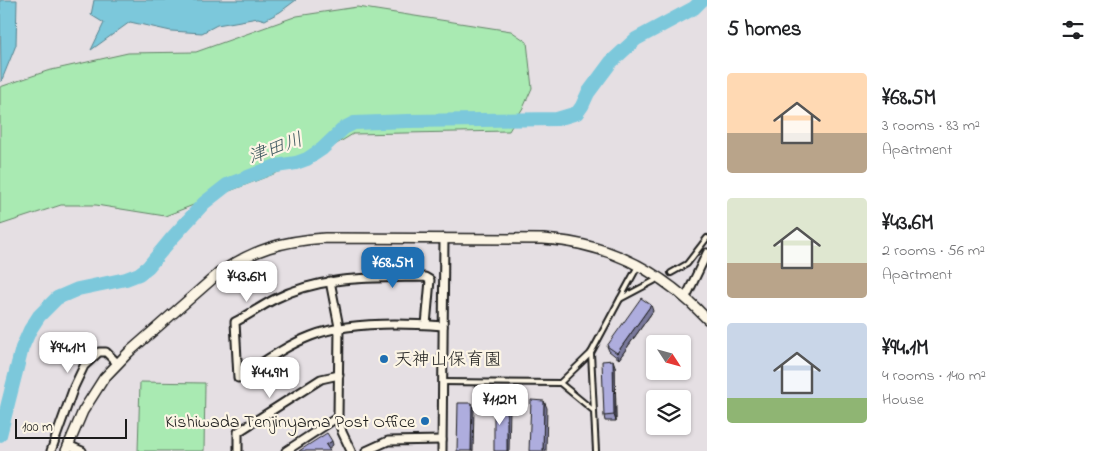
<!DOCTYPE html>
<meta charset="utf-8">
<style>
:root{--surface:#fff;--page:#f6f6f6;--text:#202124;--muted:#757577;--accent:#1f6fb2}
body{margin:0;font-family:"Indie Flower","Klee One",sans-serif;background:var(--page);color:var(--text);height:100vh;display:flex;flex-direction:column;font-size:19px;white-space:nowrap}
*{box-sizing:border-box;margin:0}
p{font-size:16px;color:var(--muted)}
.icon{flex:none;width:28px;height:28px;fill:none;stroke:currentColor;stroke-width:2;stroke-linecap:round;stroke-linejoin:round}
.map{position:relative;flex:1;overflow:hidden}
.side{display:flex;flex-direction:column;background:var(--surface);width:400px}
.side>*{flex:none}
.needle{width:32px;rotate:126deg}
.controls{position:absolute;left:646px;top:335px;display:grid;gap:10px}
.controls a{display:grid;place-items:center;width:45px;height:45px;border-radius:5px;background:var(--surface);box-shadow:0 1px 4px #0004;font-size:25px}
.scale{position:absolute;left:15px;bottom:12px;width:112px;box-sizing:border-box;padding-left:5px;border:2px solid #1c1c1c;border-top:0;font-size:14px;line-height:18px;white-space:nowrap;color:#1c1c1c;-webkit-text-stroke:4px #fcf5e5;paint-order:stroke}
.price{position:absolute;translate:-50% -42px;padding:0 11px;border-radius:10px;background:#fff;color:#222;font-size:16px;line-height:32px;filter:drop-shadow(0 1px 2px #0008)}
.price::after{content:'';position:absolute;left:50%;top:30px;width:15px;height:11px;margin-left:-8px;background:inherit;clip-path:polygon(0 0,100% 0,50% 100%)}
.price.current{background:var(--accent);color:#fff}
ul{padding:0;list-style:none}
li{display:flex;align-items:center;gap:15px;height:125px;padding:0 20px}
li span{display:grid;place-items:center;flex:none;width:140px;height:100px;border-radius:5px;color:#555}
li>.icon{margin-inline-start:auto}
span .icon{width:60px;height:60px;fill:#fffc;stroke-width:1}
li b{font-size:21px}
h2{display:flex;justify-content:space-between;align-items:center;height:60px;padding:0 20px;font-size:21px}
main{display:flex;flex:1;min-height:0}
.map>svg:first-child{display:block}
</style>
<main>
<div class="map">
<svg width="707" height="451" viewBox="0 0 707 451">
<rect width="100%" height="100%" fill="#e5dfe3"/>
<filter id="ink" filterUnits="userSpaceOnUse"><feTurbulence type="fractalNoise" baseFrequency=".02" numOctaves="2"/><feDisplacementMap in="SourceGraphic" scale="10" xChannelSelector="R" yChannelSelector="G"/><feConvolveMatrix kernelMatrix="1 2 1 2 8 2 1 2 1" color-interpolation-filters="sRGB"/></filter>
<g filter="url(#ink)">
<g fill="#a9eab2" stroke="#628367">
<polygon points="357,7 511,31 527,42 532,88 524,106 509,131 353,134 310,160 165,216 96,205 61,205 0,225 0,87 47,71 128,53 196,52 297,16"/>
<polygon points="140,382 205,383 204,451 138,451"/>
</g>
<g fill="#7cc8db" stroke="#56838f">
<polygon points="0,0 17,0 16,45 1,82"/>
<polygon points="94,0 296,0 280,12 265,20 258,18 217,25 202,33 171,31 130,22 91,50 104,23 91,15"/>
</g>
<g fill="none" stroke-linecap="round" stroke-linejoin="round">
<polyline stroke="#7cc8db" stroke-width="14" points="0,435 22,348 30,330 39,316 57,298 78,289 126,279 139,274 148,267 172,238 204,203 227,185 276,166 296,163 307,159 322,149 344,128 354,123 408,121 557,119 577,113 582,106 588,93 611,62 636,39 694,8 702,0"/>
<g stroke="#1c1c1c" stroke-width="8">
<g id="service">
<polyline points="671,273 687,264 707,238"/>
<polyline points="620,299 638,266"/>
<polyline points="591,353 596,451"/>
<polyline points="442,382 560,383 591,353 620,299 654,281"/>
<polyline points="560,383 594,411"/>
</g>
</g>
<g stroke="#1c1c1c" stroke-width="11">
<g id="minor">
<polyline points="330,281 339,327 338,417 342,432 351,451"/>
<polyline points="686,297 707,253"/>
<path d="M426,325L430,280L425,277C374,278 322,275 275,299C261,306 249,315 235,322L238,378C262,363 285,346 311,336C348,321 403,323 443,326"/>
<polyline points="68,445 82,451"/>
<polyline points="51,451 74,387 84,366 99,352 106,352 117,363"/>
<polyline points="238,451 238,432 321,379 339,375"/>
<polyline points="286,451 338,417"/>
<polyline points="366,451 388,441 442,440"/>
<polyline points="442,451 444,238"/>
</g>
</g>
<g stroke="#1c1c1c" stroke-width="12">
<path id="tertiary" d="M66,451L83,411L104,378L129,352L218,274C253,249 283,241 325,238L543,239C608,243 663,272 707,319"/>
</g>
<use href="#service" stroke="#fcf5e5" stroke-width="4"/>
<use href="#minor" stroke="#fcf5e5" stroke-width="7"/>
<use href="#tertiary" stroke="#fcf5e5" stroke-width="9"/>
</g>
<g fill="#9695bf" stroke="#1c1c1c">
<polygon points="653,311 619,359 609,351 607,346"/>
<polygon points="615,366 616,421 605,421 604,416"/>
</g>
<g fill="#7a799b" stroke="#1c1c1c">
<polygon points="651,305 653,311 619,359 617,353"/>
<polygon points="613,360 615,366 616,421 614,415"/>
<polygon points="507,401 510,408 509,451 507,451"/>
<polygon points="544,401 547,408 546,451 543,451"/>
<polygon points="472,403 474,409 473,451 471,451"/>
<polygon points="332,441 333,445 328,449 326,445"/>
</g>
<g fill="#aeadde" stroke="#1c1c1c">
<polygon points="641,298 651,305 617,353 607,346"/>
<polygon points="613,360 614,415 604,416 602,361"/>
<polygon points="494,400 507,401 507,451 494,451"/>
<polygon points="531,400 544,401 543,451 529,451"/>
<polygon points="458,403 472,403 471,451 457,451"/>
<polygon points="327,433 332,441 326,445 330,451 299,451"/>
</g>
</g>
<g fill="#1f6fb2" stroke="#fcf5e5" stroke-width="2">
<circle cx="384" cy="359" r="5"/>
<circle cx="425" cy="421" r="5"/>
</g>
<g text-anchor="middle" stroke-width="4.5" stroke-linejoin="round" paint-order="stroke">
<g font-size="18" fill="#1c1c1c" stroke="#fcf5e5" text-anchor="start">
<text x="394" y="365">天神山保育園</text>
<text x="415" y="427" text-anchor="end">Kishiwada Tenjinyama Post Office</text>
</g>
<g font-size="19" font-style="italic" fill="#3e585f" stroke="#fcf5e5">
<text transform="translate(275 147) rotate(-20)" y="7">津田川</text>
</g>
</g>
</svg>
<div class="controls">
<a><svg class="needle" viewBox="-14 -14 28 28"><path d="M0-13l5 13h-10z" fill="#e53935"/><path d="M0 13l5-13h-10z" fill="#757577"/></svg></a>
<a><svg class="icon" aria-label="layers" viewBox="0 0 24 24"><path d="M12 4l9 5-9 5-9-5zM3 14l9 5 9-5"/></svg></a>
</div>
<div class="scale">100 m</div>
<b class="price current" style="left:393px;top:289px">¥68.5M</b>
<b class="price" style="left:247px;top:303px">¥43.6M</b>
<b class="price" style="left:68px;top:374px">¥94.1M</b>
<b class="price" style="left:270px;top:399px">¥44.9M</b>
<b class="price" style="left:500px;top:426px">¥112M</b>
</div>
<section class="side">
<h2>5 homes<svg class="icon" aria-label="filters" viewBox="0 0 24 24"><path d="M4 7h16M4 17h16"/><circle cx="9" cy="7" r="2"/><circle cx="15" cy="17" r="2"/></svg></h2>
<ul>
<li><span style="background:linear-gradient(#ffd9b3 60%,#b9a48a 0)"><svg class="icon" aria-label="home" viewBox="0 0 24 24"><path d="M3 11l9-7 9 7M6 9v11h12V9"/></svg></span><div><b>¥68.5M</b><p>3 rooms · 83 m²</p><p>Apartment</p></div></li>
<li><span style="background:linear-gradient(#dfe7d0 65%,#b9a48a 0)"><svg class="icon" aria-label="home" viewBox="0 0 24 24"><path d="M3 11l9-7 9 7M6 9v11h12V9"/></svg></span><div><b>¥43.6M</b><p>2 rooms · 56 m²</p><p>Apartment</p></div></li>
<li><span style="background:linear-gradient(#c9d6e8 75%,#8fb573 0)"><svg class="icon" aria-label="home" viewBox="0 0 24 24"><path d="M3 11l9-7 9 7M6 9v11h12V9"/></svg></span><div><b>¥94.1M</b><p>4 rooms · 140 m²</p><p>House</p></div></li>
</ul>
</section>
</main>
